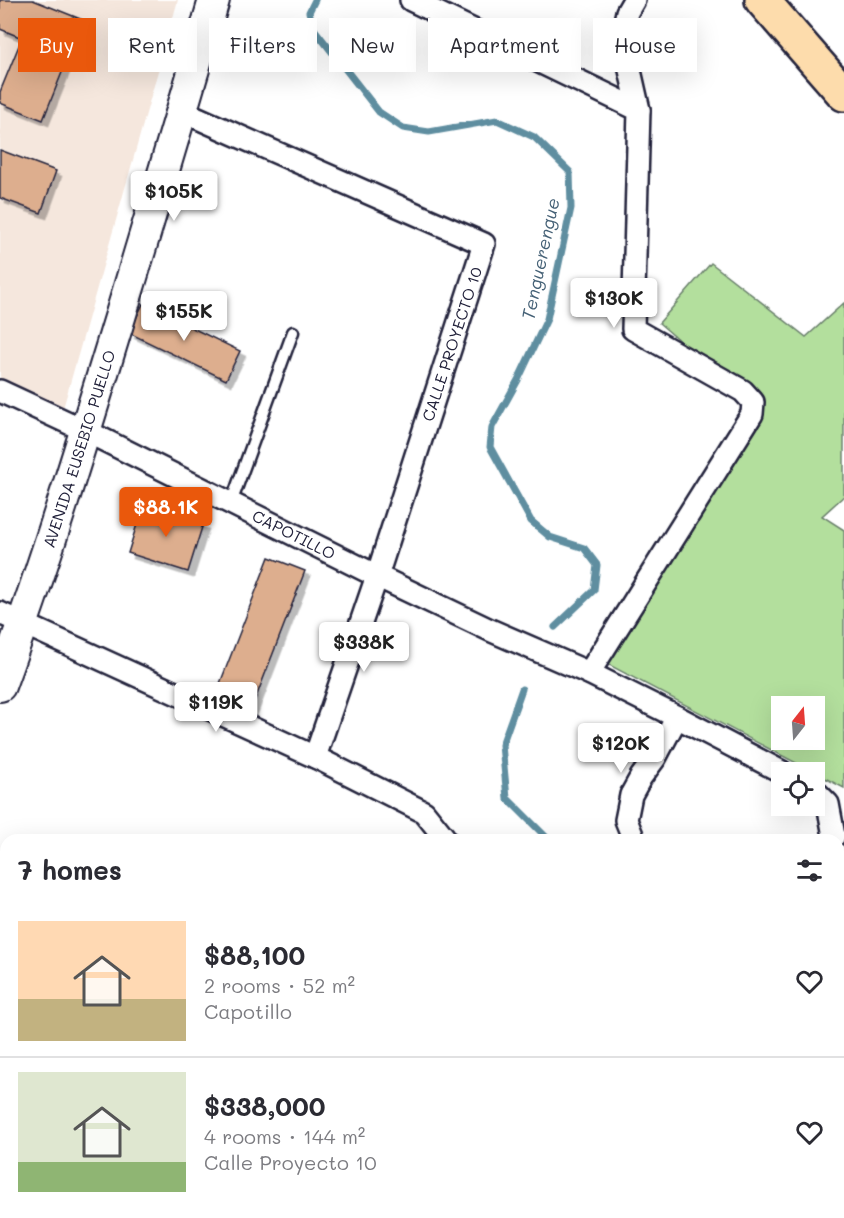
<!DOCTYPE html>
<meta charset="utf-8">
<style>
:root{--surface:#fff;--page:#f2f2f3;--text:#2b2b33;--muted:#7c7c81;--line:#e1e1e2;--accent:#ea580c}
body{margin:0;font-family:Mali,sans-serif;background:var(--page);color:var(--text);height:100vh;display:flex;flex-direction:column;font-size:22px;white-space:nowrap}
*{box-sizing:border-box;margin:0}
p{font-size:20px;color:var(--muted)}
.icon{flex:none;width:33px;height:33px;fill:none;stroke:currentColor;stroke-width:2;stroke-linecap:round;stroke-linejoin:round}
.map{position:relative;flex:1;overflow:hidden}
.sheet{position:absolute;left:0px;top:834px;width:844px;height:384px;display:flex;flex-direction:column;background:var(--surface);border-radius:18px 18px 0 0;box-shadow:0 6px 24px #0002}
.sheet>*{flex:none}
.hud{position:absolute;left:18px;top:18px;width:808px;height:54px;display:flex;gap:12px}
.needle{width:39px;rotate:17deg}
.buttons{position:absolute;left:771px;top:696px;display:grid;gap:12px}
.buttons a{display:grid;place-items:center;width:54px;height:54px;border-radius:0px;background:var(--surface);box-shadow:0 6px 24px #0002;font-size:30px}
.price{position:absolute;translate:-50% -51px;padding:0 14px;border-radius:6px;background:#fff;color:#222;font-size:20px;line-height:39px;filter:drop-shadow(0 2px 3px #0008)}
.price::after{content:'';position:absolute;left:50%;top:36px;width:18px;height:14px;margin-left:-9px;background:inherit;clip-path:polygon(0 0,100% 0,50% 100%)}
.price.active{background:var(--accent);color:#fff}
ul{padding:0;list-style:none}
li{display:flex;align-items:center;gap:18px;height:150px;padding:0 18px}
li+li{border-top:2px solid var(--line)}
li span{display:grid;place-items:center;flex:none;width:168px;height:120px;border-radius:0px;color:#555}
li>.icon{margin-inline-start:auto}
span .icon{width:72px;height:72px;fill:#fffc;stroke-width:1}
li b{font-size:26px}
h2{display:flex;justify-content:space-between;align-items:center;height:72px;padding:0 18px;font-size:26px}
.tag{padding:0 21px;border-radius:0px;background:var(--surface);box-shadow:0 6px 24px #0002;font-size:21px;line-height:54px}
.tag.active{background:var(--accent);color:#fff}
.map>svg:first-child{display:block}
</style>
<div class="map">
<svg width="844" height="1218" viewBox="0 0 844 1218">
<defs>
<filter id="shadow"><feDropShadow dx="5.5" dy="5.5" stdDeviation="0" flood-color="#0004"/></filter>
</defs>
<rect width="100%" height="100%" fill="#fff"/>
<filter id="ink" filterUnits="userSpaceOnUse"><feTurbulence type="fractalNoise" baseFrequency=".0167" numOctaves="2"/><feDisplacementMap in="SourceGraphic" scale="12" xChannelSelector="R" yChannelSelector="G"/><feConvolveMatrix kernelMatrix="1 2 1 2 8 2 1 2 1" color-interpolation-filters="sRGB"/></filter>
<g filter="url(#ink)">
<g fill="#f5e7dd">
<polygon points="0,0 178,0 62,412 0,384"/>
<polygon points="844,889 844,1218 785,1218 786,1212 838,1212 838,913"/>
</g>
<path fill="#b3df9d" stroke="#6a806c" stroke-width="1.5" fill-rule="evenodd" d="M711,263L806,337L844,303V496L822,516L844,530V788L594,657L753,404L659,323ZM782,706H814V740H782Z"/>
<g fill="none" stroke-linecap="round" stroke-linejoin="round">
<g stroke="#5f8ea0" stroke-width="7">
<polyline points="315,0 309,12 314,29 379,112 403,128 429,132 497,120 534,137 570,172 571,208 547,319 518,380 492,427 490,447 531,521 550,537 584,548 597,565 594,590 555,627"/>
<polyline points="522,689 502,745 507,798 549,840"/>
<polyline points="733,1212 733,1218"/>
</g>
</g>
<g fill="#ddae8e" stroke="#22223b" stroke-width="1.5" filter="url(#shadow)">
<polygon points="0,0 33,0 83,20 43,120 0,103 0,92 22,38 0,29"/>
<polygon points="0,150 56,171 41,213 0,198"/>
<polygon points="143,304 240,351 226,380 129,333"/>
<polygon points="143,505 203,524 188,572 128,553"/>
<polygon points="269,557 305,571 248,718 212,704"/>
<polygon points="0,1081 6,1083 6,1109 1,1125 0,1124"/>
</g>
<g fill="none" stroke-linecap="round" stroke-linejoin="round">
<g stroke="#22223b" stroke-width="15">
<g id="lane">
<polyline points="231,503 293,332"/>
<polyline points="838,1103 844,1069"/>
<polyline points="820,1218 821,1212"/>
</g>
</g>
<g stroke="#22223b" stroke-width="26">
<g id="street">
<polyline points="411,0 639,110 633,329 743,391 753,402 752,414 589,673"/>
<polyline points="634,0 627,12 622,35 639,110"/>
<polyline points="182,111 484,244 377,576 315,757"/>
<path id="s1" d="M0,391L86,431L377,576L490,630L589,673L677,717L782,772"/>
<polyline points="0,613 315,757 424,812 444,837 444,840"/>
<polyline points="814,790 828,804 834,836"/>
<polyline points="634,840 626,820 631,795 641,777 655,758 677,717"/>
<polyline points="0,1051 6,1053"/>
<polyline points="469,1212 487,1218"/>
<polyline points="153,1218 155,1212"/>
<polyline points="776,1218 776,1212"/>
</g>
</g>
<g stroke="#22223b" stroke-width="34">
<g id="secondary">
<path id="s2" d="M0,686C45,564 83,439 121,314C152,210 184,105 214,0"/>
</g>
</g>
<g stroke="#22223b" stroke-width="38">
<polyline id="primary" points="762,0 844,94"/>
</g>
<use href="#lane" stroke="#fff" stroke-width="10"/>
<use href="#street" stroke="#fff" stroke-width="21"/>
<use href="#secondary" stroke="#fff" stroke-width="30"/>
<use href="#primary" stroke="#fddcac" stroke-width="33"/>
</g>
</g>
<g text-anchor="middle" stroke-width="6" stroke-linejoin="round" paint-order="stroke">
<g font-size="16" fill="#22223b" stroke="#fff">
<text transform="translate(452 344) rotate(-72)" y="6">CALLE PROYECTO 10</text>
<text dy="6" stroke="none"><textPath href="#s2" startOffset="250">AVENIDA EUSEBIO PUELLO</textPath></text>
<text dy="6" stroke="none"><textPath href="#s1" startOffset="327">CAPOTILLO</textPath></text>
</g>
<g font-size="18" font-style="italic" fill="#456176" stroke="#fff">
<text transform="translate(541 259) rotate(-78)" y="6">Tenguerengue</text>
</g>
</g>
</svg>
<div class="buttons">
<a><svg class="needle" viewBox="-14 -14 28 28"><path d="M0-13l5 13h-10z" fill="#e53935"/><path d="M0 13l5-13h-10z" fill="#7c7c81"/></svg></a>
<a><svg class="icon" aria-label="locate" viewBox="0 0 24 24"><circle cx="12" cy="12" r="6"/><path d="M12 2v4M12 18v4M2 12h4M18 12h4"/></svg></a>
</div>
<b class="price" style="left:174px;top:222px">$105K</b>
<b class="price" style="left:614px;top:329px">$130K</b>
<b class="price" style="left:184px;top:342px">$155K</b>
<b class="price active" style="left:166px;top:538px">$88.1K</b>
<b class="price" style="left:364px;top:673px">$338K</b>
<b class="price" style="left:216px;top:733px">$119K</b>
<b class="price" style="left:621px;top:774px">$120K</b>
<div class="hud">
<a class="tag active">Buy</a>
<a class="tag">Rent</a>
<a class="tag">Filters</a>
<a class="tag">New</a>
<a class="tag">Apartment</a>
<a class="tag">House</a>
</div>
<section class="sheet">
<h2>7 homes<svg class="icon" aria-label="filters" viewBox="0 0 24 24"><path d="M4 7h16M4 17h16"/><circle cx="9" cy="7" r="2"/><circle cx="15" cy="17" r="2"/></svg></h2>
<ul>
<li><span style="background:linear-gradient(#ffd9b3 65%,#c2b280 0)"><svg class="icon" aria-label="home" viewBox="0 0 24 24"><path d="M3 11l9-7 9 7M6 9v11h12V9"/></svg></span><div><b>$88,100</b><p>2 rooms · 52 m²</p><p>Capotillo</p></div><svg class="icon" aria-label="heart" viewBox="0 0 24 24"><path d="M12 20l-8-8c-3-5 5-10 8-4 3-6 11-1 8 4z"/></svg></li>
<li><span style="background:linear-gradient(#dfe7d0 75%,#8fb573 0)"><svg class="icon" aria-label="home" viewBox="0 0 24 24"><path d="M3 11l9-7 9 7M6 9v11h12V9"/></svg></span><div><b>$338,000</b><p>4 rooms · 144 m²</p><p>Calle Proyecto 10</p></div><svg class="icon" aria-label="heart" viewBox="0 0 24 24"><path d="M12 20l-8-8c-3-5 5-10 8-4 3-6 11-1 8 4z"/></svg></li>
</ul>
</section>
</div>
